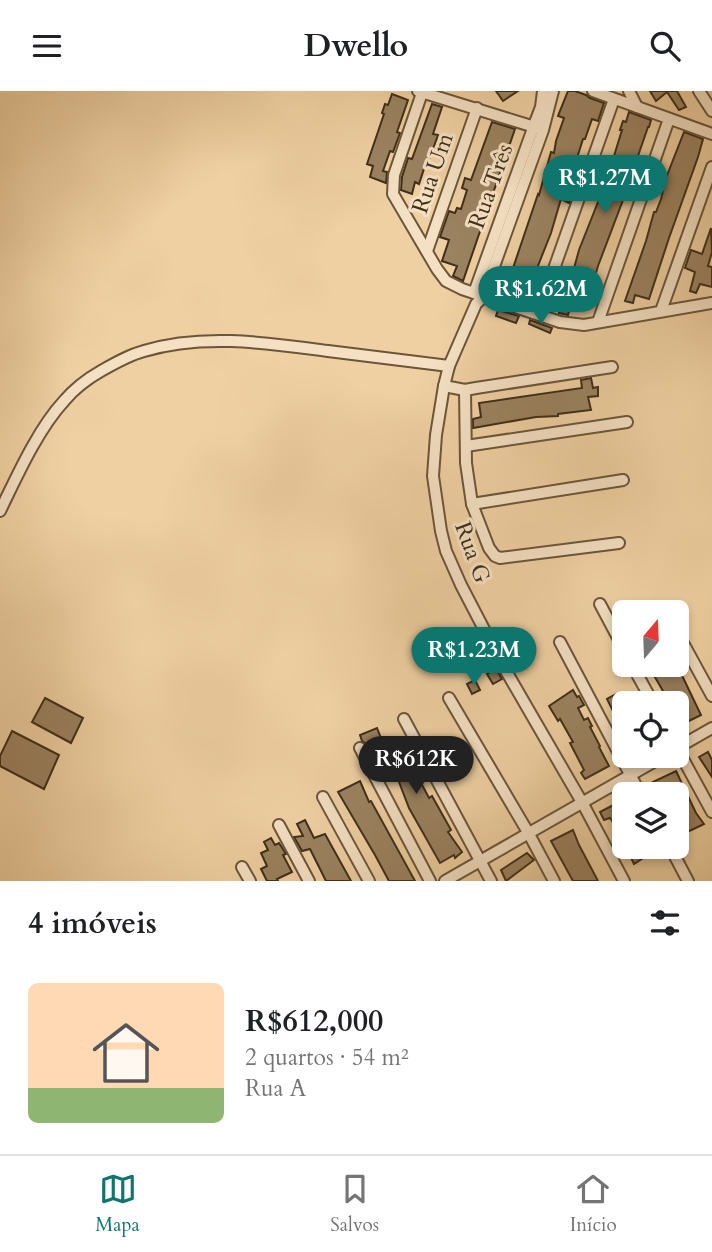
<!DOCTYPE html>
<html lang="pt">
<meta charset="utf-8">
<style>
:root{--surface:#fff;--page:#f6f6f6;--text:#202124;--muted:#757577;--line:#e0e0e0;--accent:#0f766e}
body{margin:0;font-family:Cardo,serif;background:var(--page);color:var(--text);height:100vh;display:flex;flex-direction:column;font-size:26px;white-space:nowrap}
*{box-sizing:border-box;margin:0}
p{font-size:23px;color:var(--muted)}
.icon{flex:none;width:38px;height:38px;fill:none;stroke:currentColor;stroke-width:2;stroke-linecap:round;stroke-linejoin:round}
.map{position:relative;height:790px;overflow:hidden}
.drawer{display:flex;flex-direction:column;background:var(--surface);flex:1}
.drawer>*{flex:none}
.needle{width:46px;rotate:19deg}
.controls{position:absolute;left:612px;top:509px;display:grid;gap:14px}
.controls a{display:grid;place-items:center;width:77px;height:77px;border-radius:10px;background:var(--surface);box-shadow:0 4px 10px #0003;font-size:35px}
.price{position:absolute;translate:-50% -60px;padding:0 16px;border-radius:24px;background:var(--accent);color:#fff;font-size:23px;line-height:46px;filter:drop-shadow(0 2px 4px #0008)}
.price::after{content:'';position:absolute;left:50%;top:42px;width:21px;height:16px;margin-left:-10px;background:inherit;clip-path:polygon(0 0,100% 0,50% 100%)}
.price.active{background:#222;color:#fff}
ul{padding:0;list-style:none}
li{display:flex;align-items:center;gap:21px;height:175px;padding:0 28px}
li span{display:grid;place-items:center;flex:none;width:196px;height:140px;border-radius:10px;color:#555}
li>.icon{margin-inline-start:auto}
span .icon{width:84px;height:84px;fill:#fffc;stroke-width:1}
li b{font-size:30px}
h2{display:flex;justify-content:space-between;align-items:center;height:84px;padding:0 28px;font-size:30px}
header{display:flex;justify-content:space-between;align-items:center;height:91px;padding:0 28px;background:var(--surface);font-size:32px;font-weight:700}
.dock{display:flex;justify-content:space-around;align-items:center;height:98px;border-top:2px solid var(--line);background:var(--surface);font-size:19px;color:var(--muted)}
.dock a{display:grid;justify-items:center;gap:4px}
.dock .active{color:var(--accent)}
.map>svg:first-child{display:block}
</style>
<header><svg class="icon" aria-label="menu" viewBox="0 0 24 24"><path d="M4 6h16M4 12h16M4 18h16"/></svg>Dwello<svg class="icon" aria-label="search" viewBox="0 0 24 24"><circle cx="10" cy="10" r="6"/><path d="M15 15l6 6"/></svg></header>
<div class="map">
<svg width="712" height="790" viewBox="0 0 712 790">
<rect width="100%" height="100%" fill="#efd0a2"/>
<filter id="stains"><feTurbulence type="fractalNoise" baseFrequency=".00286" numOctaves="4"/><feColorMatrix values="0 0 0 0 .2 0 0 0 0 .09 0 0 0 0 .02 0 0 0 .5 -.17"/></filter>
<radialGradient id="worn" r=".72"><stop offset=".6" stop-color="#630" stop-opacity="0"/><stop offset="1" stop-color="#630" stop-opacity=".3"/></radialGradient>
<g fill="#9b8260" stroke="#3f2e18" stroke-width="2">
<polygon points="496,0 518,0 503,10"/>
<polygon points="568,0 575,0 586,4 590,7 604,12 598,30 592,28 585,48 583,48 566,102 572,104 569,112 561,108 551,142 524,210 504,203 506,191 509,183 511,183 538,103 539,104 551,61 554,62 556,50 564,27 558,25"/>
<polygon points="650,0 677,0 686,16 679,19 667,1 656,10"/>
<polygon points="392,3 408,9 397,41 400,42 393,61 390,60 383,80 387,81 386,92 370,86 373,75 367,73 384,23 382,22 385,13 388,14"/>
<polygon points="432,13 442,16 433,43 438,44 427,75 425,75 419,93 415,91 412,103 401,99 402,86 408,67 412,68"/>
<polygon points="629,21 651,29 649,36 648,36 630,88 619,84 614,97 626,101 598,175 591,199 594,200 592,211 587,209 584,219 570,216 568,224 559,222 561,212 570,192 579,159 598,111 601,99 610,78 622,39 620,39 623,30 626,31"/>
<polygon points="492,31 515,38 463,190 453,185 457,175 442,170 449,149 440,146 449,120 455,122 457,117 461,118 467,99 462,97 465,87 471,89"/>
<polygon points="684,41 703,48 698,66 669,147 649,208 635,204 633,212 625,210 646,150 654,121 656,121 661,108 666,87"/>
<polygon points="711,137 712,161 708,175 712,176 712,196 700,193 696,202 690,200 695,181 685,177 691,159 702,163"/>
<polygon points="498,219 519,225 516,232 496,225"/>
<polygon points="530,229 552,237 550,242 529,233"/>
<polygon points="591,287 593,297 598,296 598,305 588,306 591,319 558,323 558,325 536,326 473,337 473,328 481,326 479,312 582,297 581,289"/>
<polygon points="648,574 677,574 701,624 679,635 677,631 677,612 667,612 662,601 663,600"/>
<polygon points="496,578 502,588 493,593 487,583"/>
<polygon points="475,589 480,599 472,603 467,593"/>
<polygon points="573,599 577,606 579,605 584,614 578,617 584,629 588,627 592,635 590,636 600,655 599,656 609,675 585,688 581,682 584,679 570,652 573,651 560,628 558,630 549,615"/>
<polygon points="616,603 624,618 622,619 625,624 625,644 607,608"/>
<polygon points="45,607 83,627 71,652 32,631"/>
<polygon points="377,637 383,652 397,646 429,707 432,705 451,739 448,741 462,761 455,767 454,764 440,772 409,717 391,670 384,674 372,652 367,654 362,650 360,644"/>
<polygon points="12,640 59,664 44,698 0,675 0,665"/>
<polygon points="708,661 712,669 712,686 699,666"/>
<polygon points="676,680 696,722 704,733 681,744 677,738 677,699 666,704 660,704 653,691"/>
<polygon points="360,690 369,711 371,710 415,790 389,790 375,764 338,701"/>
<polygon points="625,708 625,754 615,734 610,727 604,729 600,721"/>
<polygon points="305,729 314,747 325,743 351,790 326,790 310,758 302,760 294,746 303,745 297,733"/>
<polygon points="573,739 579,754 598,790 573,790 551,750"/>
<polygon points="271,747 275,754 279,752 286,763 283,764 292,781 277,788 278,790 267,790 261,778 267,775 261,762 268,759 264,751"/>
<polygon points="626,756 660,756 634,773"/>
<polygon points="527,762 534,769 506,790 501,779"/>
</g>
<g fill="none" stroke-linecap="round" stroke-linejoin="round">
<g stroke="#6b563a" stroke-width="14">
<g id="minor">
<polyline points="418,0 541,38"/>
<polyline points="553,0 543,39 483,206 476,213 449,275 444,295 436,344 433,385 441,440 446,460 461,494 502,573 583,713 624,790"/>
<polyline points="593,0 712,43"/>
<polyline points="629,0 637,16"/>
<polyline points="699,0 712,20"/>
<polyline points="422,2 394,84 393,103 437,178 446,190 462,198 560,231 584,234 712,212"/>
<polyline points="427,160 477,17"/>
<polyline points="474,202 536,29 541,16 543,0"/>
<polyline points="661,220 712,76"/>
<polyline points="538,223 614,8"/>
<polyline points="598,231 669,28"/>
<polyline points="444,295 465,299 476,297 612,276"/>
<polyline points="465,299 466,372 472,413 489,457 495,465 500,467 619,452"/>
<polyline points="466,355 627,331"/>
<polyline points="472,413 623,389"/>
<path d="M0,420C17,385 38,338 64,310C74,298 87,288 101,280C115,272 129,264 144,260C203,242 268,252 328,260C369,265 409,270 449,275"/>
<polyline points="600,513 625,560"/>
<polyline points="677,541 712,605"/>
<polyline points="560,551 641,704"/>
<polyline points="632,574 653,612"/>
<polyline points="449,607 529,743 554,790"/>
<polyline points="404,628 491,790"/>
<polyline points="712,637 677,657 712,721"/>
<polyline points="360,657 430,790"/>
<polyline points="323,706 369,790"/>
<polyline points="279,734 309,790"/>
<polyline points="670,756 688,790"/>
<polyline points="242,776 250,790"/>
<polyline points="445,790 664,665"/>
</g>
</g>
<use href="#minor" stroke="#f5e0c3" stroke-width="10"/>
</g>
<g text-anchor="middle" stroke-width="6" stroke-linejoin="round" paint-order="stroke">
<g font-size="23" fill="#3f2e18" stroke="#f5e0c3">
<text transform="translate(432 82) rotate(-71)" y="8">Rua Um</text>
<text transform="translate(490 95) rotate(-70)" y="8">Rua Três</text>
<text transform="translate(473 461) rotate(70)" y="8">Rua G</text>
</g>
</g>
<rect width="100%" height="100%" filter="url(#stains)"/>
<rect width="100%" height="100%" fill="url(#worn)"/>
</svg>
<div class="controls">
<a><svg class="needle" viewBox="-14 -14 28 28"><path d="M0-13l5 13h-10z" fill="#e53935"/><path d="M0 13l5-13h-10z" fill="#757577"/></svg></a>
<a><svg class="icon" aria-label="locate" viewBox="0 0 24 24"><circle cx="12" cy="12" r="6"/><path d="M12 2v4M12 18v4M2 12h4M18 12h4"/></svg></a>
<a><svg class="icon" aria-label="layers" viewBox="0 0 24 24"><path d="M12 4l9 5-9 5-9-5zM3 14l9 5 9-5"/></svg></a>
</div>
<b class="price" style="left:605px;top:124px">R$1.27M</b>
<b class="price" style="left:541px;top:235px">R$1.62M</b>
<b class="price" style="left:474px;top:596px">R$1.23M</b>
<b class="price active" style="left:416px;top:705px">R$612K</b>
</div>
<section class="drawer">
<h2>4 imóveis<svg class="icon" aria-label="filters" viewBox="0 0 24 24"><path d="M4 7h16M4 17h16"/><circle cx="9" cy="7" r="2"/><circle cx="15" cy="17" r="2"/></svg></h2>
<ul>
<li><span style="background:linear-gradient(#ffd9b3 75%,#8fb573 0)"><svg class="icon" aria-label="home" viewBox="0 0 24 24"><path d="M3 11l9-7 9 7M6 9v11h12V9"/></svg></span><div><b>R$612,000</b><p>2 quartos · 54 m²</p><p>Rua A</p></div></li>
</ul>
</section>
<nav class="dock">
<a class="active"><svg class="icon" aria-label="map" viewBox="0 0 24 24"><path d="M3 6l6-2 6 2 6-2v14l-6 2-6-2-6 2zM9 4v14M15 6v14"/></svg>Mapa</a>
<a><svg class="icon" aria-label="saved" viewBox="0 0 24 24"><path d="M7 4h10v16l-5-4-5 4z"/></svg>Salvos</a>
<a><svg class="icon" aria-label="home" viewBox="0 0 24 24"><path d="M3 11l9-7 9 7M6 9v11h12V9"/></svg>Início</a>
</nav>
